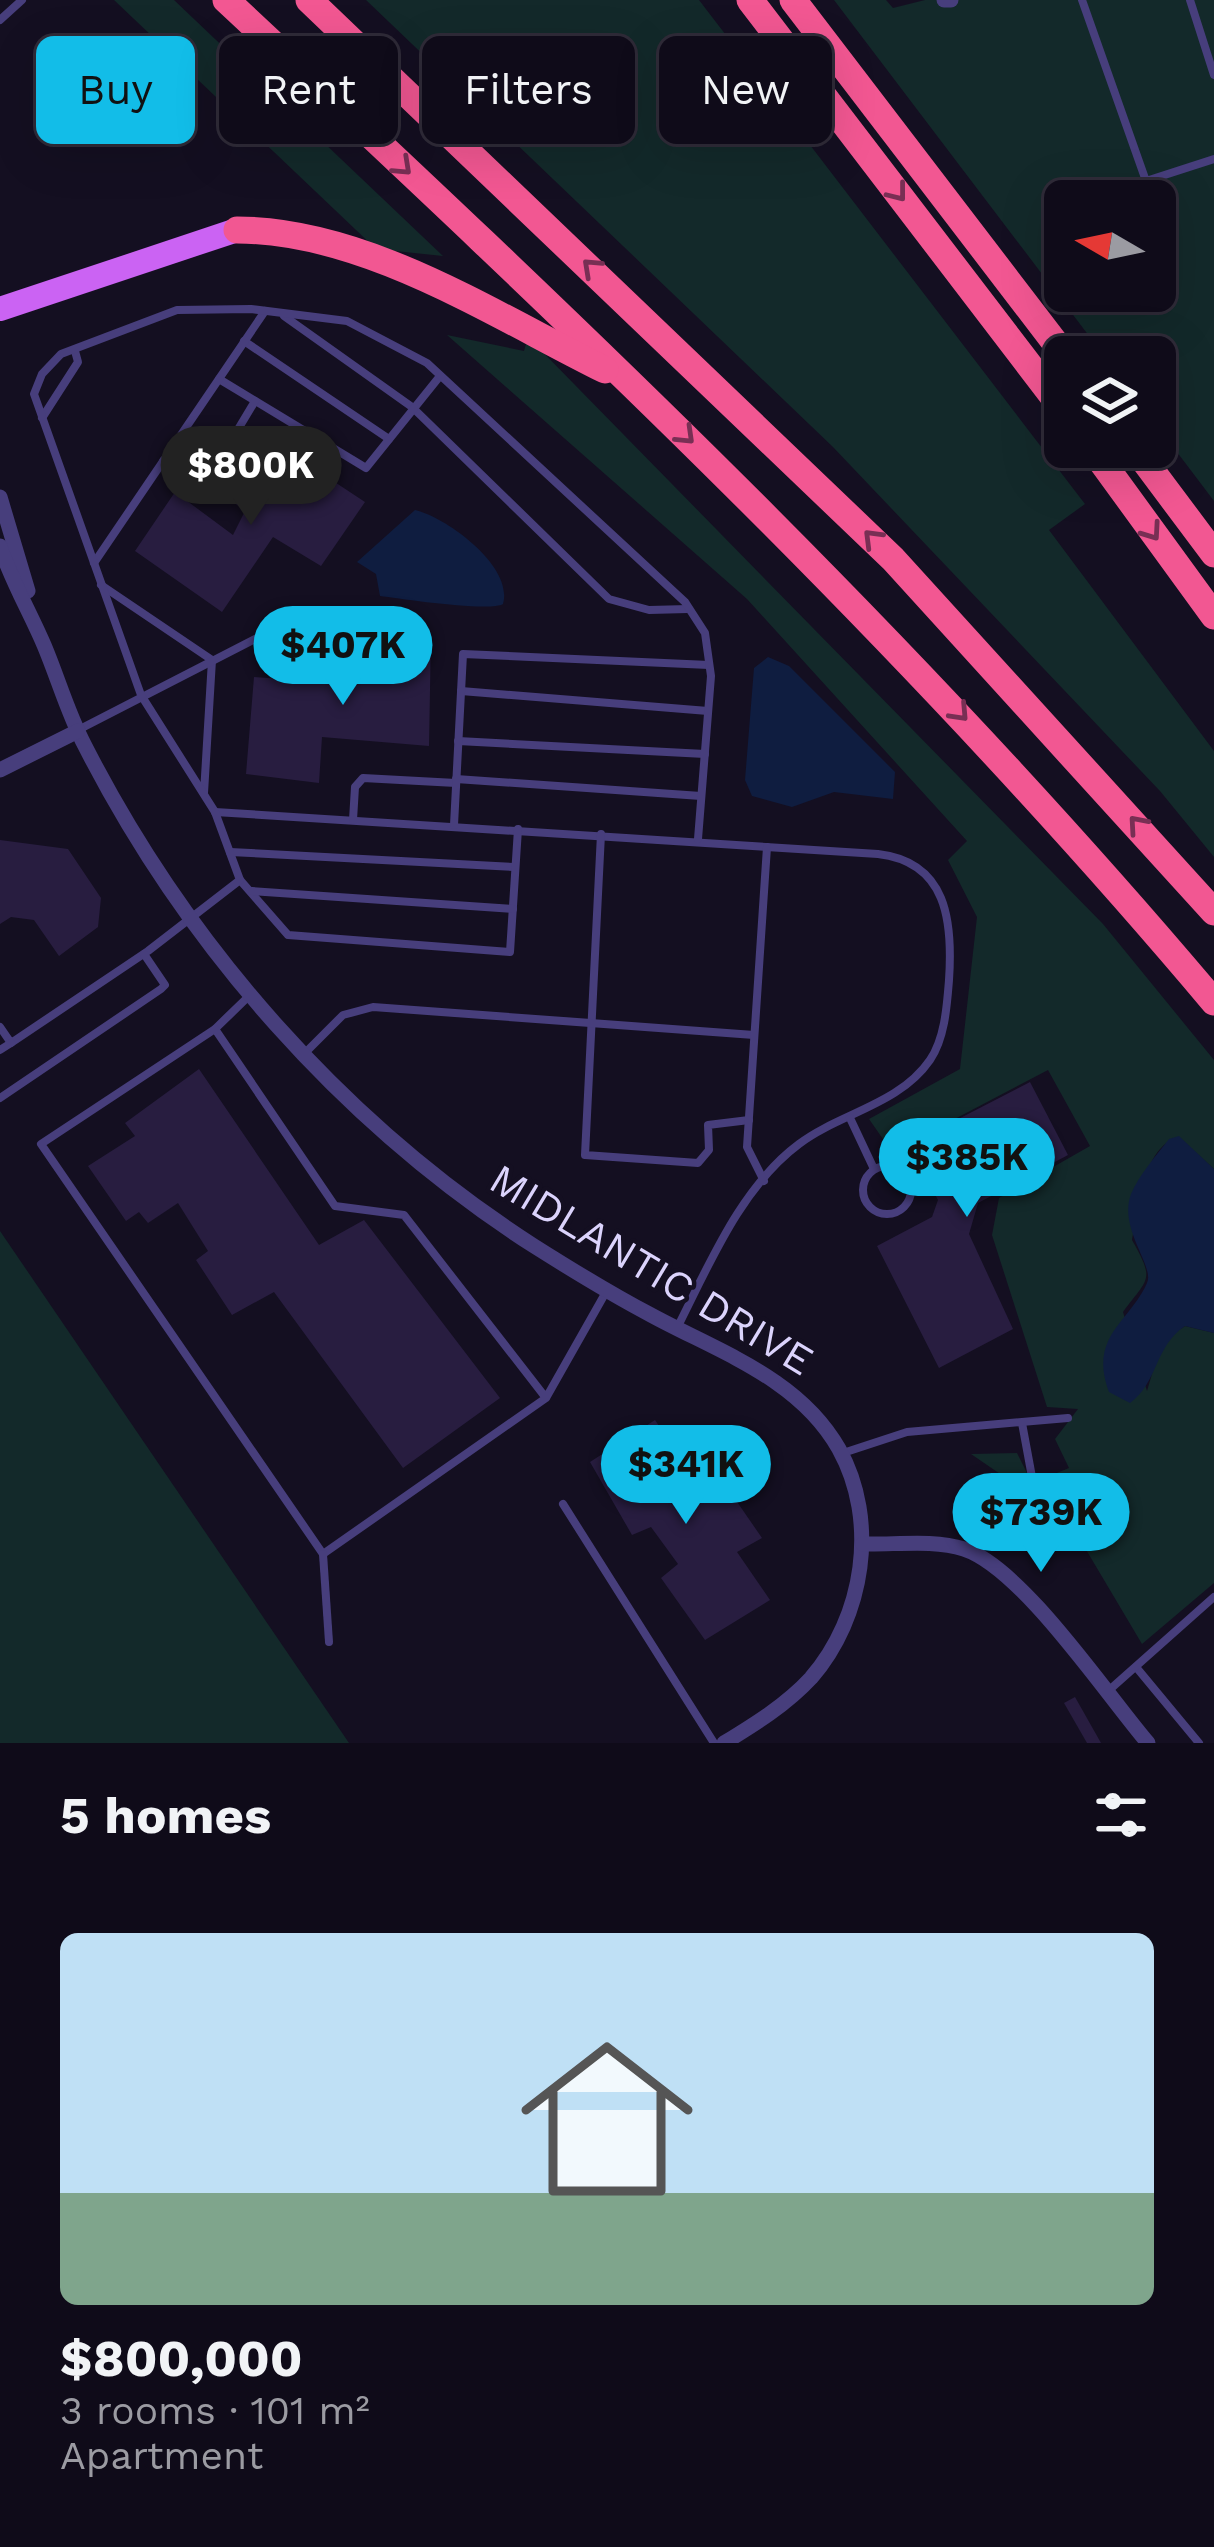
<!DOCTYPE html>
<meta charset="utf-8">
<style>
:root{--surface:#0f0b19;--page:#1d1926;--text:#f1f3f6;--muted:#9b9ba2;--line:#2f2b38;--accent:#12bde8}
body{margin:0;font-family:"Work Sans",sans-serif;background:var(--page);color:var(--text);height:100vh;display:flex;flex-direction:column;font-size:45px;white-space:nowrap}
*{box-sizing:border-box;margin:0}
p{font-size:39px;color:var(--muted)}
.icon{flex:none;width:66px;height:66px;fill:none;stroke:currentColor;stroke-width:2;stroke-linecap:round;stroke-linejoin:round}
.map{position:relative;height:1743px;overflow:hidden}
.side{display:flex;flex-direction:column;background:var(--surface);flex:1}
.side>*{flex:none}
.hud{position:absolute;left:36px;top:36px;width:1143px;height:108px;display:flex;gap:24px}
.needle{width:78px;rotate:279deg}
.controls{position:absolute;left:1044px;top:180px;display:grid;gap:24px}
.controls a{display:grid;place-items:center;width:132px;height:132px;border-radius:18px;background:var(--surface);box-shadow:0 12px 48px #0002,0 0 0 3px var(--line);font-size:60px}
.price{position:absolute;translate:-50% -102px;padding:0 27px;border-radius:42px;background:var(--accent);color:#111;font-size:39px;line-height:78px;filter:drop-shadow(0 3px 6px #0008)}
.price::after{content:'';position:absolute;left:50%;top:72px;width:36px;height:27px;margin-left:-18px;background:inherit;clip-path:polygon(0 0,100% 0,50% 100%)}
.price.on{background:#222;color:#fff}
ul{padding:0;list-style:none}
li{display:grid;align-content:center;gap:24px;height:636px;padding:0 60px}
li span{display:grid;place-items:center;height:372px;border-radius:18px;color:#555}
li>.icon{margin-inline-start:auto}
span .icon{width:216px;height:216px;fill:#fffc;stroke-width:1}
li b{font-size:51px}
h2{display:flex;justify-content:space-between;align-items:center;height:144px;padding:0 60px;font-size:51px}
.chip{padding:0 42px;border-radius:18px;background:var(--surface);box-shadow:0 12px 48px #0002,0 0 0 3px var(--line);font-size:42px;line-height:108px}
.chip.on{background:var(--accent);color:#111}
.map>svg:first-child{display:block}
</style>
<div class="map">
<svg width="1214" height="1743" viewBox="0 0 1214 1743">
<rect width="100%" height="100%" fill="#140f21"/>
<g fill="#13292a" fill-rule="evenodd">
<polygon points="114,0 174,0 443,256 376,249"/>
<polygon points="366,0 699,0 1085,504 1049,530 1214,751 1214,857 1160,791 833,447"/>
<path d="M834,0H886L893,8L925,0H1214V501L1155,423V357H1105ZM1065,201H1155V291H1065Z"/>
<path d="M447,335L524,351L528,337L1103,924L1214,1060V1169L1179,1137C1142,1147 1139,1208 1132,1240C1155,1281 1149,1277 1123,1312L1147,1391L1156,1360L1170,1336L1185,1326L1214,1333V1583L1142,1644L1069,1521L971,1454L1017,1453L1032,1483L1069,1468L1055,1439L1078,1409L1047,1407L992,1235L999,1198L1090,1146L1048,1070L892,1152L869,1119L960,1069L977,917L948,860L967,841L747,599Z"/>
<polygon points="0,1231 349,1743 0,1743"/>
</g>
<g fill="#0f1d40">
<path d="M415,510C448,518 514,567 503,604C490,612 402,599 380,596L376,574L357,562Z"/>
<polygon points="768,657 789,666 895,772 893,799 834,792 792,807 752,796 745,780 754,668"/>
<path d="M1179,1136L1214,1169V1333L1185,1326C1154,1347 1158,1383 1130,1403L1109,1392C1088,1336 1130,1322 1147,1283C1155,1266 1118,1229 1131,1194C1139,1175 1156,1156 1169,1139Z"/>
</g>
<g fill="#281d40">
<polygon points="277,444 365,502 321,566 273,537 222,612 135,551 175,492 233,535 245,511 233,502"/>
<polygon points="363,629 431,634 429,746 322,737 319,783 246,774 254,677 354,684"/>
<polygon points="0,840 68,849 101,898 98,927 59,956 34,920 11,917 0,924"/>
<polygon points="199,1069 319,1245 364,1220 500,1398 403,1468 274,1292 232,1315 196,1260 208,1251 178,1203 148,1223 139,1212 126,1221 88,1166 135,1136 125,1123"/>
<polygon points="1030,1082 1068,1155 978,1203 969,1234 1013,1329 939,1368 877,1246 932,1217 938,1200 908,1145"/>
<polygon points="655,1420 692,1475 713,1467 762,1538 737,1552 770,1600 705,1640 661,1578 678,1564 651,1527 632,1535 590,1462"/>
<polygon points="1075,1697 1101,1743 1087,1743 1064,1703"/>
</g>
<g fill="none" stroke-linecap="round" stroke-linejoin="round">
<g stroke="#473e7c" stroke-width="8">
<polyline points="1082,0 1146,181 1214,159"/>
<polyline points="1190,0 1214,75"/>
<polyline points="0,20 22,0"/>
<polyline points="284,316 412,407 609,599 649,610 688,609"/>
<polyline points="244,341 389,439"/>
<polyline points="219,379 366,468 440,376"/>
<polyline points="42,418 78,362 75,351"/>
<polyline points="163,461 197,478 216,466 255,401"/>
<polyline points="94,563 265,311"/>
<polyline points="101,585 212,660 204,793"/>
<polyline points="461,691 708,711"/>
<polyline points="78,730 290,621"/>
<polyline points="458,741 705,754"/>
<polyline points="456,779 701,796"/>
<path d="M215,812L878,854C947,862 953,921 949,980C947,1005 945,1038 930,1060C899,1105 840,1113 799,1144C741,1187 709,1265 677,1328"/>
<polyline points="353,820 355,787 363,778 456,783"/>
<polyline points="454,825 463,654 709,665"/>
<polyline points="601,834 585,1155 698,1163 709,1150 708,1125 749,1120"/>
<polyline points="230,852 515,867"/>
<polyline points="240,880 288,935 510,952 518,829"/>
<polyline points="252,891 513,909"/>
<polyline points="0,1027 11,1043 148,951 240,880 215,812 141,695 34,394 42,374 61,354 177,310 251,309 347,321 427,363 685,602 705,633 711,676 698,839"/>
<polyline points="215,1029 250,995"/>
<polyline points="0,1050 11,1043"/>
<polyline points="305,1053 343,1015 373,1007 754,1035"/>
<polyline points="0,1098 161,989 165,985 144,954"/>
<polyline points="850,1118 874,1169"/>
<circle cx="887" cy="1190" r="24"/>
<polyline points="764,1181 747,1147 767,847"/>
<polyline points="546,1398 404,1215 335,1206 215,1029 41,1144 323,1554 546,1398 606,1292"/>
<polyline points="1022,1423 1032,1477"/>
<polyline points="843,1453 907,1432 1068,1418"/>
<polyline points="563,1504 714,1743"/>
<polyline points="323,1554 329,1642"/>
<polyline points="1136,1667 1199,1743"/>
<polyline points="1107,1692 1214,1597"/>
</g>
<g stroke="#473e7c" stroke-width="15">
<polyline points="944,0 951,0"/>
<polyline points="0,497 28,591"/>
<path d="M0,546C11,580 30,612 44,645C58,678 68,714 85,746C187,946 344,1124 534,1246C572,1270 611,1294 651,1315C719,1352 799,1378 839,1449C879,1521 864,1617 811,1678C786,1705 755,1724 724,1743"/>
<polyline points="0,770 78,731"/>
<path d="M863,1544C895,1545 933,1539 964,1549C1022,1568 1106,1694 1148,1743"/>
</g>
<polyline stroke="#cb63f3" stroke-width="24" points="0,309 237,230"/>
<g stroke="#f25792" stroke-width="27">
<path d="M226,0C570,321 911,642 1214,1002"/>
<polyline points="309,0 893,559 1214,912"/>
<polyline points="750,0 1065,412"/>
<polyline points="793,0 1066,357"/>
<path d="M237,230C365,230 492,314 605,370"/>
<polyline points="1091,447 1214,616"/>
<polyline points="1134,447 1214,554"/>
</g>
</g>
<defs><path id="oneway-chevron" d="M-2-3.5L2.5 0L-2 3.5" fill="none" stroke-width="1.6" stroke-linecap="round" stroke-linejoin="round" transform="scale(3)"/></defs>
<g stroke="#782f54">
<use href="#oneway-chevron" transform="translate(403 167) rotate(43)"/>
<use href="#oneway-chevron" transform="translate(898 193) rotate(52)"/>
<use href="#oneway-chevron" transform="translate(591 267) rotate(-137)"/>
<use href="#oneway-chevron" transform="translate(686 436) rotate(44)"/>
<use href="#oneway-chevron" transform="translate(1152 532) rotate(55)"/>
<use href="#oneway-chevron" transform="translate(872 538) rotate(-135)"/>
<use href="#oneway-chevron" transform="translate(960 713) rotate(47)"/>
<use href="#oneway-chevron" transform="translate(1137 824) rotate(-131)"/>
</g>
<g text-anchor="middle" stroke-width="9" stroke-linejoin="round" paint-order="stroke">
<g font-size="42" fill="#dbd3fc" stroke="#140f21">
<text transform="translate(652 1269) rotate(31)" y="15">MIDLANTIC DRIVE</text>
</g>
</g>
</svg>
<div class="controls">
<a><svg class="needle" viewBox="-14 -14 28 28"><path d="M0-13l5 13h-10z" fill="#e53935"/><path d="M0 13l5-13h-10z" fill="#9b9ba2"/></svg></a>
<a><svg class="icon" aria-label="layers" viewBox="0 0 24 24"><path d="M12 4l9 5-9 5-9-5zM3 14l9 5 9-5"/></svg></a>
</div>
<b class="price on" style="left:251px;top:528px">$800K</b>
<b class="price" style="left:343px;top:708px">$407K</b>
<b class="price" style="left:967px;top:1220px">$385K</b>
<b class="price" style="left:686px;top:1527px">$341K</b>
<b class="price" style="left:1041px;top:1575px">$739K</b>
<div class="hud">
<a class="chip on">Buy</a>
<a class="chip">Rent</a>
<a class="chip">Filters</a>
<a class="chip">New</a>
</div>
</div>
<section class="side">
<h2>5 homes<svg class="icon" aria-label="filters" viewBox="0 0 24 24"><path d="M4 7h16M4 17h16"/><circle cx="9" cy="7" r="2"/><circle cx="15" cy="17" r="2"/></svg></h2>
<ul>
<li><span style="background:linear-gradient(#bfe0f5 70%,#7fa58c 0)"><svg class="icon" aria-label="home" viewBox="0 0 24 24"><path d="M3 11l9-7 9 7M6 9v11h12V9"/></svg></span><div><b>$800,000</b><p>3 rooms · 101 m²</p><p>Apartment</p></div></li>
</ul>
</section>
